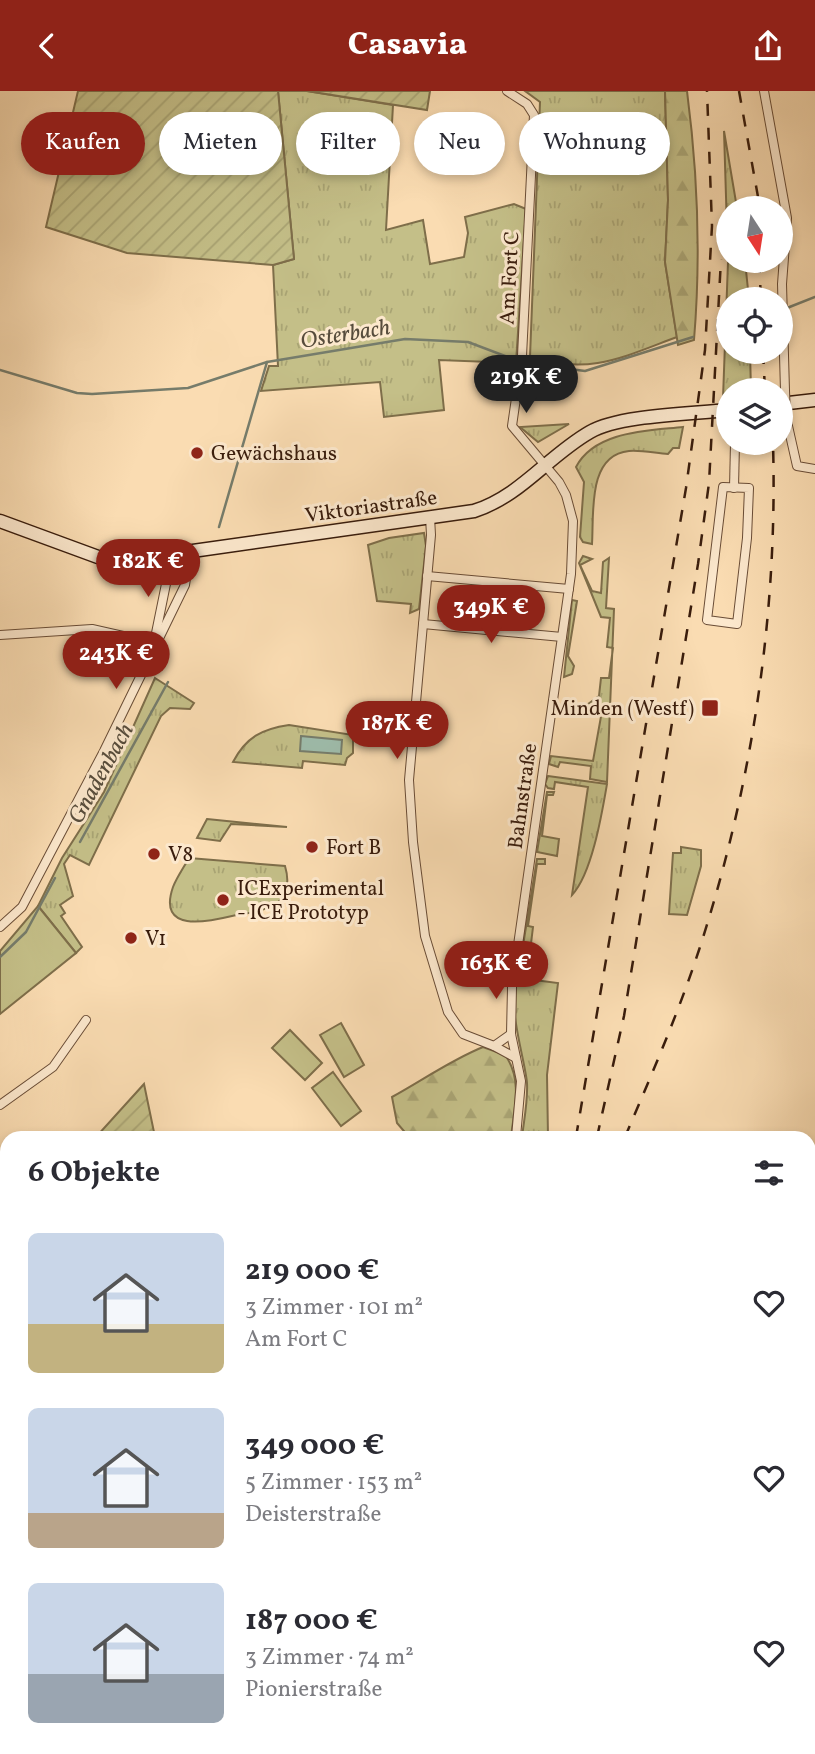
<!DOCTYPE html>
<html lang="de">
<meta charset="utf-8">
<style>
:root{--surface:#fff;--page:#f2f2f3;--text:#2b2b33;--muted:#7c7c81;--accent:#8f2418}
body{margin:0;font-family:Vollkorn,serif;background:var(--page);color:var(--text);height:100vh;display:flex;flex-direction:column;font-size:26px;white-space:nowrap}
*{box-sizing:border-box;margin:0}
p{font-size:23px;color:var(--muted)}
.icon{flex:none;width:38px;height:38px;fill:none;stroke:currentColor;stroke-width:2;stroke-linecap:round;stroke-linejoin:round}
.map{position:relative;flex:1;overflow:hidden}
.sheet{position:absolute;left:0px;top:1040px;width:816px;height:625px;display:flex;flex-direction:column;background:var(--surface);border-radius:21px 21px 0 0;box-shadow:0 4px 10px #0003}
.sheet>*{flex:none}
.top-card{position:absolute;left:21px;top:21px;width:774px;height:63px;display:flex;gap:14px}
.needle{width:46px;rotate:168deg}
.fabs{position:absolute;left:716px;top:105px;display:grid;gap:14px}
.fabs a{display:grid;place-items:center;width:77px;height:77px;border-radius:50%;background:var(--surface);box-shadow:0 4px 10px #0003;font-size:35px}
.price{position:absolute;translate:-50% -60px;padding:0 16px;border-radius:24px;background:var(--accent);color:#fff;font-size:23px;line-height:46px;filter:drop-shadow(0 2px 4px #0008)}
.price::after{content:'';position:absolute;left:50%;top:42px;width:21px;height:16px;margin-left:-10px;background:inherit;clip-path:polygon(0 0,100% 0,50% 100%)}
.price.active{background:#222;color:#fff}
ul{padding:0;list-style:none}
li{display:flex;align-items:center;gap:21px;height:175px;padding:0 28px}
li span{display:grid;place-items:center;flex:none;width:196px;height:140px;border-radius:10px;color:#555}
li>.icon{margin-inline-start:auto}
span .icon{width:84px;height:84px;fill:#fffc;stroke-width:1}
li b{font-size:30px}
h2{display:flex;justify-content:space-between;align-items:center;height:84px;padding:0 28px;font-size:30px}
.tag{padding:0 24px;border-radius:32px;background:var(--surface);box-shadow:0 4px 10px #0003;font-size:24px;line-height:63px}
.tag.active{background:var(--accent);color:#fff}
header{display:flex;justify-content:space-between;align-items:center;height:91px;padding:0 28px;background:var(--accent);color:#fff;font-size:32px;font-weight:800}
.map>svg:first-child{display:block}
</style>
<header><svg class="icon" aria-label="back" viewBox="0 0 24 24"><path d="M15 5l-7 7 7 7"/></svg>Casavia<svg class="icon" aria-label="share" viewBox="0 0 24 24"><path d="M12 15V3M7 8l5-5 5 5M5 13v7h14v-7"/></svg></header>
<div class="map">
<svg width="815" height="1663" viewBox="0 0 815 1663">
<defs>
<pattern id="grass-tufts" width="24" height="20" patternUnits="userSpaceOnUse" patternTransform="scale(1.75)"><rect width="24" height="20" fill="#c4bf88"/><path d="M3 7l-1-3M5 7V3M7 7l1-3M15 17l-1-3M17 17v-4M19 17l1-3" fill="none" stroke="#a9a474"/></pattern>
<pattern id="forest-firs" width="22" height="20" patternUnits="userSpaceOnUse" patternTransform="scale(1.75)"><rect width="22" height="20" fill="#c4bf88"/><path d="M5 1l3.5 6h-7zM16 11l3.5 6h-7z" fill="#a9a474"/></pattern>
<pattern id="garden-furrows" width="10" height="10" patternUnits="userSpaceOnUse" patternTransform="scale(1.75)"><rect width="10" height="10" fill="#c4bf88"/><path d="M-1 1l2-2M0 10L10 0M9 11l2-2" fill="none" stroke="#a9a474"/></pattern>
</defs>
<rect width="100%" height="100%" fill="#fadcb2"/>
<filter id="stains"><feTurbulence type="fractalNoise" baseFrequency=".00286" numOctaves="4"/><feColorMatrix values="0 0 0 0 .2 0 0 0 0 .09 0 0 0 0 .02 0 0 0 .5 -.17"/></filter>
<radialGradient id="worn" r=".72"><stop offset=".6" stop-color="#630" stop-opacity="0"/><stop offset="1" stop-color="#630" stop-opacity=".3"/></radialGradient>
<g fill="url(#grass-tufts)" stroke="#7e6e4a" stroke-width="2">
<polygon points="278,0 307,0 393,14 386,139 423,129 430,173 464,166 468,142 465,126 514,113 526,118 516,272 439,269 444,319 384,326 380,291 261,300 269,275 278,275 273,174 294,168"/>
<path d="M525,0H665L668,109L665,171L677,246C621,267 590,284 530,266L540,11Z"/>
<polygon points="724,40 737,117 728,117 728,170 745,170 749,208 728,208 728,261 750,261 751,299 728,299 728,306 723,307 728,171"/>
<polygon points="569,333 538,351 520,336"/>
<path d="M683,336L679,357H673L668,363C655,362 641,359 629,360C587,364 594,423 592,453L583,451L580,446L584,391L576,376C595,340 647,340 683,336Z"/>
<polygon points="424,442 426,455 419,518 410,522 411,513 377,510 368,454 389,447"/>
<polygon points="583,465 592,468 580,474 592,500 601,502 603,471 609,467 606,517 614,518 607,691 590,688 591,675 560,671 558,676 549,673 551,665 593,670 602,620 584,616 599,605 601,587 609,587 613,557 607,556 610,527 601,526 579,472"/>
<polygon points="572,509 577,510 568,565 574,575 572,583 564,586"/>
<polygon points="155,587 194,612 190,618 170,617 161,625 89,774 70,764 64,773 73,805 60,814 65,822 61,825 82,856 76,862 38,815 62,767 104,701"/>
<path d="M289,634L353,644V662L347,667L345,674L303,670L302,677L233,671C246,646 262,638 289,634Z"/>
<path d="M548,685L607,693C602,722 592,783 572,804L588,696L555,691L554,698L548,697L545,693Z"/>
<polygon points="547,701 554,701 553,704 547,704 542,745 559,748 557,765 537,761"/>
<polygon points="207,728 287,736 231,733 220,750 197,747"/>
<polygon points="681,756 701,759 701,775 687,824 669,823 673,762 681,762"/>
<path d="M189,767L285,775C288,785 289,797 282,807C272,820 247,822 232,825C207,831 157,842 173,796C177,786 184,776 189,767Z"/>
<polygon points="537,768 545,768 545,773 537,773 528,835 533,836 528,877 520,873"/>
<path d="M521,881L527,882V888L558,892L547,984L548,1046H522C524,1029 528,1010 527,992C525,967 502,900 521,881Z"/>
<polygon points="808,1350 815,1351 815,1400 809,1399"/>
<polygon points="7,1610 7,1657 164,1657 161,1663 0,1663 0,1613"/>
</g>
<g fill="url(#forest-firs)" stroke="#7e6e4a" stroke-width="2">
<path d="M665,0H687C698,84 701,165 694,249L678,254L665,171L668,109Z"/>
<path d="M483,956L505,964C523,988 514,1019 511,1046H409L397,1032L392,1006C423,989 451,969 483,956Z"/>
</g>
<g fill="#c4bf88" stroke="#7e6e4a" stroke-width="2">
<polygon points="38,815 76,862 0,923 0,860"/>
<polygon points="341,932 364,974 344,986 320,944"/>
<polygon points="290,939 322,972 305,989 272,957"/>
<polygon points="333,981 361,1020 341,1035 312,997"/>
</g>
<g fill="url(#garden-furrows)" stroke="#7e6e4a" stroke-width="2">
<polygon points="78,0 278,0 294,168 273,174 127,162 46,136"/>
<polygon points="307,0 430,0 427,19"/>
<polygon points="144,993 155,1046 96,1046"/>
<polygon points="7,1447 7,1538 0,1542 0,1451"/>
</g>
<polygon fill="#9ebcab" stroke="#767c6b" stroke-width="2" points="301,645 342,649 341,663 300,660"/>
<g fill="none" stroke-linecap="round" stroke-linejoin="round">
<g stroke="#767c6b" stroke-width="2.5">
<polyline points="787,217 815,206"/>
<polyline points="524,272 585,280 693,246"/>
<polyline points="0,279 77,302 92,303 188,297 267,271 405,248 468,251 518,270"/>
<polyline points="219,436 267,271"/>
<polyline points="80,751 168,591"/>
<polyline points="0,866 26,841 55,787"/>
</g>
<g stroke="#694c36" stroke-width="10">
<g id="street">
<polyline points="507,0 527,13 534,24 522,265 512,335 559,391 566,404 573,430 571,483 512,896 511,943 521,990 516,1046"/>
<polyline points="764,0 787,127 782,193 785,300"/>
<polyline points="786,326 797,375 815,378"/>
<polygon points="723,396 749,397 747,447 737,533 707,529"/>
<polyline points="734,397 735,352"/>
<polyline points="430,426 431,444 409,689 413,751 425,845 448,921 463,943 494,955 511,943"/>
<polyline points="427,485 569,498"/>
<polyline points="423,533 562,546"/>
<polyline points="156,542 167,488 166,465"/>
<polyline points="0,544 92,538 154,552"/>
<polyline points="0,836 22,816 104,660 185,494 190,461"/>
<polyline points="494,955 516,967"/>
<polyline points="0,1014 53,976 86,929"/>
<polyline points="0,1123 7,1138"/>
<polyline points="808,1236 815,1238"/>
<polyline points="0,1546 7,1542"/>
</g>
</g>
<g stroke="#391c0c" stroke-width="15">
<g id="secondary">
<polyline points="780,313 815,309"/>
<path d="M0,430L98,466L136,468L474,420C521,405 548,365 590,341C619,324 692,323 728,319"/>
<polyline points="808,1483 815,1470"/>
<polyline points="808,1514 815,1497"/>
<polyline points="734,1663 735,1657"/>
<polyline points="752,1663 753,1657"/>
</g>
</g>
<use href="#street" stroke="#fce8cd" stroke-width="8"/>
<use href="#secondary" stroke="#fce8cd" stroke-width="12"/>
<g stroke="#391c0c" stroke-width="2.5" stroke-dasharray="12 12" stroke-linecap="butt">
<polyline points="739,0 760,117"/>
<polyline points="759,170 761,208"/>
<polyline points="763,261 765,299"/>
<polyline points="576,1046 686,397 705,259 712,135 707,0"/>
<polyline points="597,1046 624,925 698,473 709,392 721,168"/>
<path d="M625,1046C651,985 678,923 699,859C752,696 778,523 773,352"/>
<polyline points="808,1595 815,1590"/>
<polyline points="281,1663 287,1657"/>
<polyline points="307,1663 313,1657"/>
<polyline points="653,1663 669,1657"/>
</g>
<g stroke="#694c36" stroke-width="10" stroke-linecap="butt">
<polyline id="street-bridge" points="785,300 786,326"/>
</g>
<use href="#street-bridge" stroke="#fce8cd" stroke-width="8"/>
</g>
<g fill="#8f2418" stroke="#fce8cd" stroke-width="2.5">
<circle cx="197" cy="362" r="7"/>
<rect x="701" y="608" width="18" height="18" rx="3.5"/>
<circle cx="312" cy="756" r="7"/>
<circle cx="154" cy="763" r="7"/>
<circle cx="223" cy="809" r="7"/>
<circle cx="131" cy="847" r="7"/>
</g>
<g text-anchor="middle" stroke-width="6" stroke-linejoin="round" paint-order="stroke">
<g font-size="21" fill="#391c0c" stroke="#fce8cd">
<text transform="translate(509 187) rotate(-87)" y="7">Am Fort C</text>
<text transform="translate(371 415) rotate(-8)" y="7">Viktoriastraße</text>
<text transform="translate(522 705) rotate(-82)" y="7">Bahnstraße</text>
</g>
<g font-size="21" fill="#391c0c" stroke="#fce8cd" text-anchor="start">
<text x="211" y="369">Gewächshaus</text>
<text x="694" y="624" text-anchor="end">Minden (Westf)</text>
<text x="326" y="763">Fort B</text>
<text x="168" y="770">V8</text>
<text x="237" y="804">ICExperimental<tspan x="237" dy="24">- ICE Prototyp</tspan></text>
<text x="145" y="854">V1</text>
</g>
<g font-size="23" font-style="italic" fill="#574c3c" stroke="#fce8cd">
<text transform="translate(345 242) rotate(-9)" y="8">Osterbach</text>
<text transform="translate(100 682) rotate(-61)" y="8">Gnadenbach</text>
</g>
</g>
<rect width="100%" height="100%" filter="url(#stains)"/>
<rect width="100%" height="100%" fill="url(#worn)"/>
</svg>
<div class="fabs">
<a><svg class="needle" viewBox="-14 -14 28 28"><path d="M0-13l5 13h-10z" fill="#e53935"/><path d="M0 13l5-13h-10z" fill="#7c7c81"/></svg></a>
<a><svg class="icon" aria-label="locate" viewBox="0 0 24 24"><circle cx="12" cy="12" r="6"/><path d="M12 2v4M12 18v4M2 12h4M18 12h4"/></svg></a>
<a><svg class="icon" aria-label="layers" viewBox="0 0 24 24"><path d="M12 4l9 5-9 5-9-5zM3 14l9 5 9-5"/></svg></a>
</div>
<b class="price active" style="left:526px;top:324px">219K €</b>
<b class="price" style="left:148px;top:508px">182K €</b>
<b class="price" style="left:491px;top:554px">349K €</b>
<b class="price" style="left:116px;top:600px">243K €</b>
<b class="price" style="left:397px;top:670px">187K €</b>
<b class="price" style="left:496px;top:910px">163K €</b>
<div class="top-card">
<a class="tag active">Kaufen</a>
<a class="tag">Mieten</a>
<a class="tag">Filter</a>
<a class="tag">Neu</a>
<a class="tag">Wohnung</a>
</div>
<section class="sheet">
<h2>6 Objekte<svg class="icon" aria-label="filters" viewBox="0 0 24 24"><path d="M4 7h16M4 17h16"/><circle cx="9" cy="7" r="2"/><circle cx="15" cy="17" r="2"/></svg></h2>
<ul>
<li><span style="background:linear-gradient(#c9d6e8 65%,#c2b280 0)"><svg class="icon" aria-label="home" viewBox="0 0 24 24"><path d="M3 11l9-7 9 7M6 9v11h12V9"/></svg></span><div><b>219 000 €</b><p>3 Zimmer · 101 m²</p><p>Am Fort C</p></div><svg class="icon" aria-label="heart" viewBox="0 0 24 24"><path d="M12 20l-8-8c-3-5 5-10 8-4 3-6 11-1 8 4z"/></svg></li>
<li><span style="background:linear-gradient(#c9d6e8 75%,#b9a48a 0)"><svg class="icon" aria-label="home" viewBox="0 0 24 24"><path d="M3 11l9-7 9 7M6 9v11h12V9"/></svg></span><div><b>349 000 €</b><p>5 Zimmer · 153 m²</p><p>Deisterstraße</p></div><svg class="icon" aria-label="heart" viewBox="0 0 24 24"><path d="M12 20l-8-8c-3-5 5-10 8-4 3-6 11-1 8 4z"/></svg></li>
<li><span style="background:linear-gradient(#c9d6e8 65%,#9aa5b1 0)"><svg class="icon" aria-label="home" viewBox="0 0 24 24"><path d="M3 11l9-7 9 7M6 9v11h12V9"/></svg></span><div><b>187 000 €</b><p>3 Zimmer · 74 m²</p><p>Pionierstraße</p></div><svg class="icon" aria-label="heart" viewBox="0 0 24 24"><path d="M12 20l-8-8c-3-5 5-10 8-4 3-6 11-1 8 4z"/></svg></li>
</ul>
</section>
</div>
